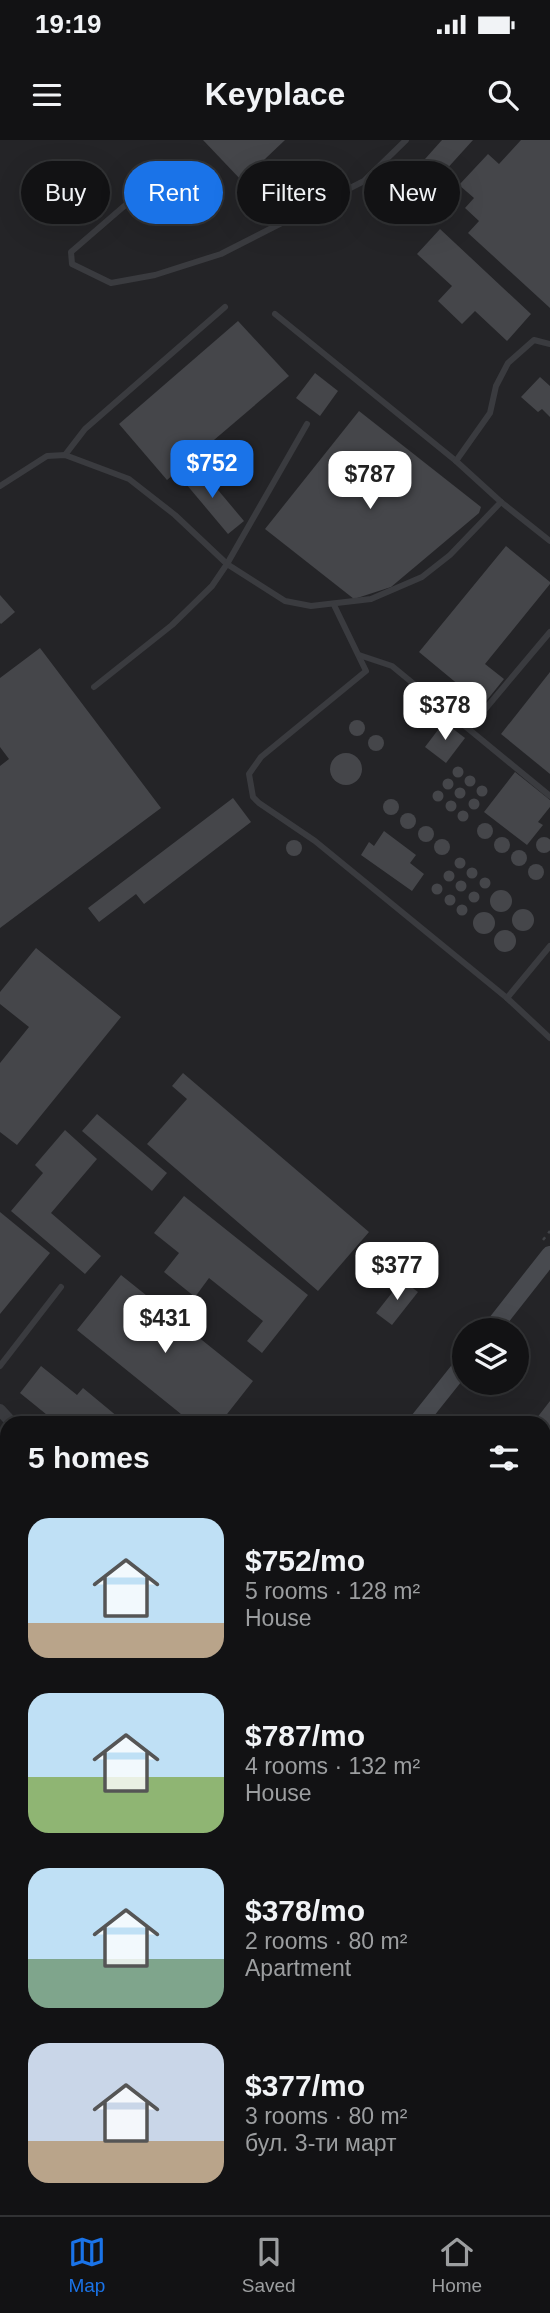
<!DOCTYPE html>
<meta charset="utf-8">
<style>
:root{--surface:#121214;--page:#1f2022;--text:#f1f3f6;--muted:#9c9ea0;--line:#313234;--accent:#1a73e8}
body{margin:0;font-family:Helvetica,sans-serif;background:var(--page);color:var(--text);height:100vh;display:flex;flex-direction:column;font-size:26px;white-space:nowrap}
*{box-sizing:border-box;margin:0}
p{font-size:23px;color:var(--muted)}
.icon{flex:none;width:38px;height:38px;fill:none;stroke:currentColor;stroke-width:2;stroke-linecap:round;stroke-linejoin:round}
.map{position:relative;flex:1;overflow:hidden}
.details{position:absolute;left:0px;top:1276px;width:551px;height:800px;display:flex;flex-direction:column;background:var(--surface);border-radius:21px 21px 0 0;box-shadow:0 7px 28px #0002,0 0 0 2px var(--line)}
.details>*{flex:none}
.guide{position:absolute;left:21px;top:21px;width:509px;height:63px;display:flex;gap:14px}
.buttons{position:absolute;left:452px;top:1178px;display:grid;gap:14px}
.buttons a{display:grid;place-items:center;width:77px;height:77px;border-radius:50%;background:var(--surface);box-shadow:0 7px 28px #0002,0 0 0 2px var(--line);font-size:35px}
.price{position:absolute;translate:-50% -60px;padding:0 16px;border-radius:14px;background:#fff;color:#222;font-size:23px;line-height:46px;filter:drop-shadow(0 2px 4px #0008)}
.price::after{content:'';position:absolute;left:50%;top:42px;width:21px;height:16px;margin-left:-10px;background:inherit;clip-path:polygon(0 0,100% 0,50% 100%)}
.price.on{background:var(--accent);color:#fff}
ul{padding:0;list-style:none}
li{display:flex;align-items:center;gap:21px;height:175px;padding:0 28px}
li span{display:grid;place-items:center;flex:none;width:196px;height:140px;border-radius:21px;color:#555}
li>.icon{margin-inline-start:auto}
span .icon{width:84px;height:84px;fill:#fffc;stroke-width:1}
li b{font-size:30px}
h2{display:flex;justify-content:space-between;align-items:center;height:84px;padding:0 28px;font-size:30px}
.pill{padding:0 24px;border-radius:32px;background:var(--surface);box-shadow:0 7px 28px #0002,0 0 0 2px var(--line);font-size:24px;line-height:63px}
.pill.on{background:var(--accent);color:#fff}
.status{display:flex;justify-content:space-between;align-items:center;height:49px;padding:0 35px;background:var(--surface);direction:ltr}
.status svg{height:19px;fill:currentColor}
header{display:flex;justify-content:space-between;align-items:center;height:91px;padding:0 28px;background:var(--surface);font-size:32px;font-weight:600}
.tab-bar{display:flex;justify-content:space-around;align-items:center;height:98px;border-top:2px solid var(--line);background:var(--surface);font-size:19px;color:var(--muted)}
.tab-bar a{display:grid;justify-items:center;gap:4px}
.tab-bar .on{color:var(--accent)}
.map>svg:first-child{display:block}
</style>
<div class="status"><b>19:19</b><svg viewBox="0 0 49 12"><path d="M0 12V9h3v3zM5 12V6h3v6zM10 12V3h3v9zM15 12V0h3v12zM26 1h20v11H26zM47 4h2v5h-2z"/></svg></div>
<header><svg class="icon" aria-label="menu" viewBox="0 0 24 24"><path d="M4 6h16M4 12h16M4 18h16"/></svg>Keyplace<svg class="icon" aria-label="search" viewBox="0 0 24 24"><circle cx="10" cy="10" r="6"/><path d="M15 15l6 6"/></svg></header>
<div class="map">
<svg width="550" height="2075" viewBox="0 0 550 2075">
<rect width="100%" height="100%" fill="#18181a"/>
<path fill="#242427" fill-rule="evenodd" d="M0,0H550V1992L544,1995V1283H7V2068L363,2069L345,2075H0ZM464,1190H516V1242H464Z"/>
<polygon fill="#232a23" points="7,1785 7,1886 0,1892 0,1796"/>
<g fill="#45464a">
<polygon points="203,0 285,0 242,41"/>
<polygon points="442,0 473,0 425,53 408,38"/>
<polygon points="521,0 550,0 550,168 468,93 479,81 465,68 474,58 459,45 488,14 499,24"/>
<polygon points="440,89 531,174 507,201 475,171 462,184 438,161 452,146 417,114"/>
<polygon points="238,181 289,236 167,340 119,284"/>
<polygon points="315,233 338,251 320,276 296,258"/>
<polygon points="540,237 550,246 550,277 542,269 538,272 521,257"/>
<polygon points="359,271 481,367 479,373 391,447 354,459 265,389"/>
<polygon points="197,325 244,381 228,394 181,338"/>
<polygon points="506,406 550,442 550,444 485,524 504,539 483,565 419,512"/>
<polygon points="0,455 15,472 1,484 0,483"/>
<polygon points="40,508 161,668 0,788 0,626 9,619 0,607 0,538"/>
<polygon points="550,532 550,634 501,594"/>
<circle cx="357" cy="588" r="8"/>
<polygon points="444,582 465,598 446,623 425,607"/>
<circle cx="376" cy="603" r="8"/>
<circle cx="346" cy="629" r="16"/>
<circle cx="458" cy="632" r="5.5"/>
<polygon points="515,632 550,660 550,667 538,682 543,685 527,705 484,672"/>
<circle cx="470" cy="641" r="5.5"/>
<circle cx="448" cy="644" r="5.5"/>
<circle cx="482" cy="651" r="5.5"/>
<circle cx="460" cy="653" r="5.5"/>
<circle cx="438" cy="656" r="5.5"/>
<polygon points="233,658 251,682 144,764 136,754 99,782 88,768"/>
<circle cx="474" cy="664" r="5.5"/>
<circle cx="391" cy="667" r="8"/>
<circle cx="451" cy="666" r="5.5"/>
<circle cx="463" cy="676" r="5.5"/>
<circle cx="408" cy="681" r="8"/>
<circle cx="485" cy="691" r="8"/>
<circle cx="426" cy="694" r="8"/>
<polygon points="384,691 416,715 410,723 424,734 412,751 361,715 369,702 374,706"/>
<circle cx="502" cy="705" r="8"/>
<circle cx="544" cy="705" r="8"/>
<circle cx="442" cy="707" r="8"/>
<circle cx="294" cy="708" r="8"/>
<circle cx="519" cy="718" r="8"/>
<circle cx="460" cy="723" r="5.5"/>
<circle cx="536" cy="732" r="8"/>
<circle cx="472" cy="733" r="5.5"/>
<circle cx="449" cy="736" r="5.5"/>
<circle cx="485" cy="743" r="5.5"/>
<circle cx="461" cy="746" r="5.5"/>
<circle cx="437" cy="749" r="5.5"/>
<circle cx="501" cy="761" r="11"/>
<circle cx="474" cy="757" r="5.5"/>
<circle cx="450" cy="760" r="5.5"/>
<circle cx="462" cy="770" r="5.5"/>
<circle cx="523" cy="780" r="11"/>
<circle cx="484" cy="783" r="11"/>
<circle cx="505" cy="801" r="11"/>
<polygon points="36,808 121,877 17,1005 0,992 0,923 29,887 0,864 0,852"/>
<polygon points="183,933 369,1092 318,1151 147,1004 187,959 172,946"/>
<polygon points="97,974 167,1033 152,1051 82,991"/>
<polygon points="65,990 97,1019 51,1073 101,1116 85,1134 11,1071 43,1033 35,1025"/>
<polygon points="184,1056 308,1155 262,1213 247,1201 263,1181 209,1138 195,1157 164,1132 179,1113 154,1093"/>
<polygon points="0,1072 50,1113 0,1174"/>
<polygon points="121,1135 253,1241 220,1283 173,1283 181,1274 77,1190"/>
<polygon points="402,1140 418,1152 392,1185 376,1173"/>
<polygon points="41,1226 77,1255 83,1248 124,1282 128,1277 135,1283 57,1283 20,1253"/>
<polygon points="550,1261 550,1316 544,1324 544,1283 533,1283"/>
<polygon points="0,1352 7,1357 7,1388 0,1382"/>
<polygon points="0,1454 7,1459 7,1632 0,1627"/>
<polygon points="544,1786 550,1787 550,1829 546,1854"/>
<polygon points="544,1947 550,1948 550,1975 544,1974"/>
<polygon points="7,1998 7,2037 0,2031 0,2007"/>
<polygon points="0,2036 7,2041 7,2068 57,2068 66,2075 1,2075"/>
<polygon points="94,2068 155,2068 150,2075 89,2075"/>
</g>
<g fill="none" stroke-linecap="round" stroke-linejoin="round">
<g stroke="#404246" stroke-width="2.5" stroke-dasharray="3.5 5" stroke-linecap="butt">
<polyline points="543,1100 550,1091"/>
<polyline points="456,1209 464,1199"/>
<polyline points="544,1778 550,1779"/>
<polyline points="494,2075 496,2068"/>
</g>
<g stroke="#3a3b3f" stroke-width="6">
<polyline points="137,55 71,112 72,124 111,143 155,135 221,114 364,41 406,0"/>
<polyline points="275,174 456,321 501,362 550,401"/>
<polyline points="65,315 85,289 225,167"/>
<polyline points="456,321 490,273 496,246 508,223 534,200 550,204"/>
<polyline points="0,346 47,316 65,315 129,339 175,375 227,424 285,461 311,466 371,459 422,437 450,415 501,362"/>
<polyline points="334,465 366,531 261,617 249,634 253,657 259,663 315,701 507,858"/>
<polyline points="359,515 392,526 550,656"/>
<polyline points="94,547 172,485 212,446 227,424 307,284"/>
<polyline points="481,574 550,492"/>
<polyline points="550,806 507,858 550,898"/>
<polyline points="0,1226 61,1147"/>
<polyline points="0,1405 7,1406"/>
</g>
<polyline stroke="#3a3b3f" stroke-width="12" points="0,1270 12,1283"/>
<g stroke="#484a4f" stroke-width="18">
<polyline points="491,1190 550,1115"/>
<polyline points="417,1283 464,1224"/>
<polyline points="0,1704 7,1707"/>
<polyline points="0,1772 7,1763"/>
<polyline points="0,1916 7,1907"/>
</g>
<g stroke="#5e6066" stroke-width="21">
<polyline points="544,2009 550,2007"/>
<polyline points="393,2075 408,2068"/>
</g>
</g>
</svg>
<div class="buttons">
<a><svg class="icon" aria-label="layers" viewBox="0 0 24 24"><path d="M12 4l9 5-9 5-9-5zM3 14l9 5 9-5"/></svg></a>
</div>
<b class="price on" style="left:212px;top:360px">$752</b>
<b class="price" style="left:370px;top:371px">$787</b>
<b class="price" style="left:445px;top:602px">$378</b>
<b class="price" style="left:397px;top:1162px">$377</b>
<b class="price" style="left:165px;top:1215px">$431</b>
<div class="guide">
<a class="pill">Buy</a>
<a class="pill on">Rent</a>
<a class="pill">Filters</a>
<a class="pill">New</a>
</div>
<section class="details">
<h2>5 homes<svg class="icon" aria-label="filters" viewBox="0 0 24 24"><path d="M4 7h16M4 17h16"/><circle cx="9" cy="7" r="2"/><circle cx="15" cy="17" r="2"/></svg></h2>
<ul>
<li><span style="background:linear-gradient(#bfe0f5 75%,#b9a48a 0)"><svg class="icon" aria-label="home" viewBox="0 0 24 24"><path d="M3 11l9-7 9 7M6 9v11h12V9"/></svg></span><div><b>$752/mo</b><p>5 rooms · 128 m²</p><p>House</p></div></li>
<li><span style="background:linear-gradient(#bfe0f5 60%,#8fb573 0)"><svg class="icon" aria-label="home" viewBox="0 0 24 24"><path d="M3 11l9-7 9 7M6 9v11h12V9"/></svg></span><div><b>$787/mo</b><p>4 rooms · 132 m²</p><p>House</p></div></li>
<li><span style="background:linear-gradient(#bfe0f5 65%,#7fa58c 0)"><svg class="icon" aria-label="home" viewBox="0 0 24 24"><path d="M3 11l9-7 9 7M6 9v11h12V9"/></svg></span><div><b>$378/mo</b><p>2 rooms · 80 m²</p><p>Apartment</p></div></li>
<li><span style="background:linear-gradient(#c9d6e8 70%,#b9a48a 0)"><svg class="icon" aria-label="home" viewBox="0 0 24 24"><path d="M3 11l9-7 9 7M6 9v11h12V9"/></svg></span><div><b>$377/mo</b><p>3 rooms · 80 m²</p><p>бул. 3-ти март</p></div></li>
</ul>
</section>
</div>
<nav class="tab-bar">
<a class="on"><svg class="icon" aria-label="map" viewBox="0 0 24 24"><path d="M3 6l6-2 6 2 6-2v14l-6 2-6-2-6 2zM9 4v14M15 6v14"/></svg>Map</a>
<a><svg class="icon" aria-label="saved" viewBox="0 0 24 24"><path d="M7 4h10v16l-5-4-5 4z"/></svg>Saved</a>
<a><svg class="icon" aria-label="home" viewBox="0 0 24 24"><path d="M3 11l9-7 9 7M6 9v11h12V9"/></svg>Home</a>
</nav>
